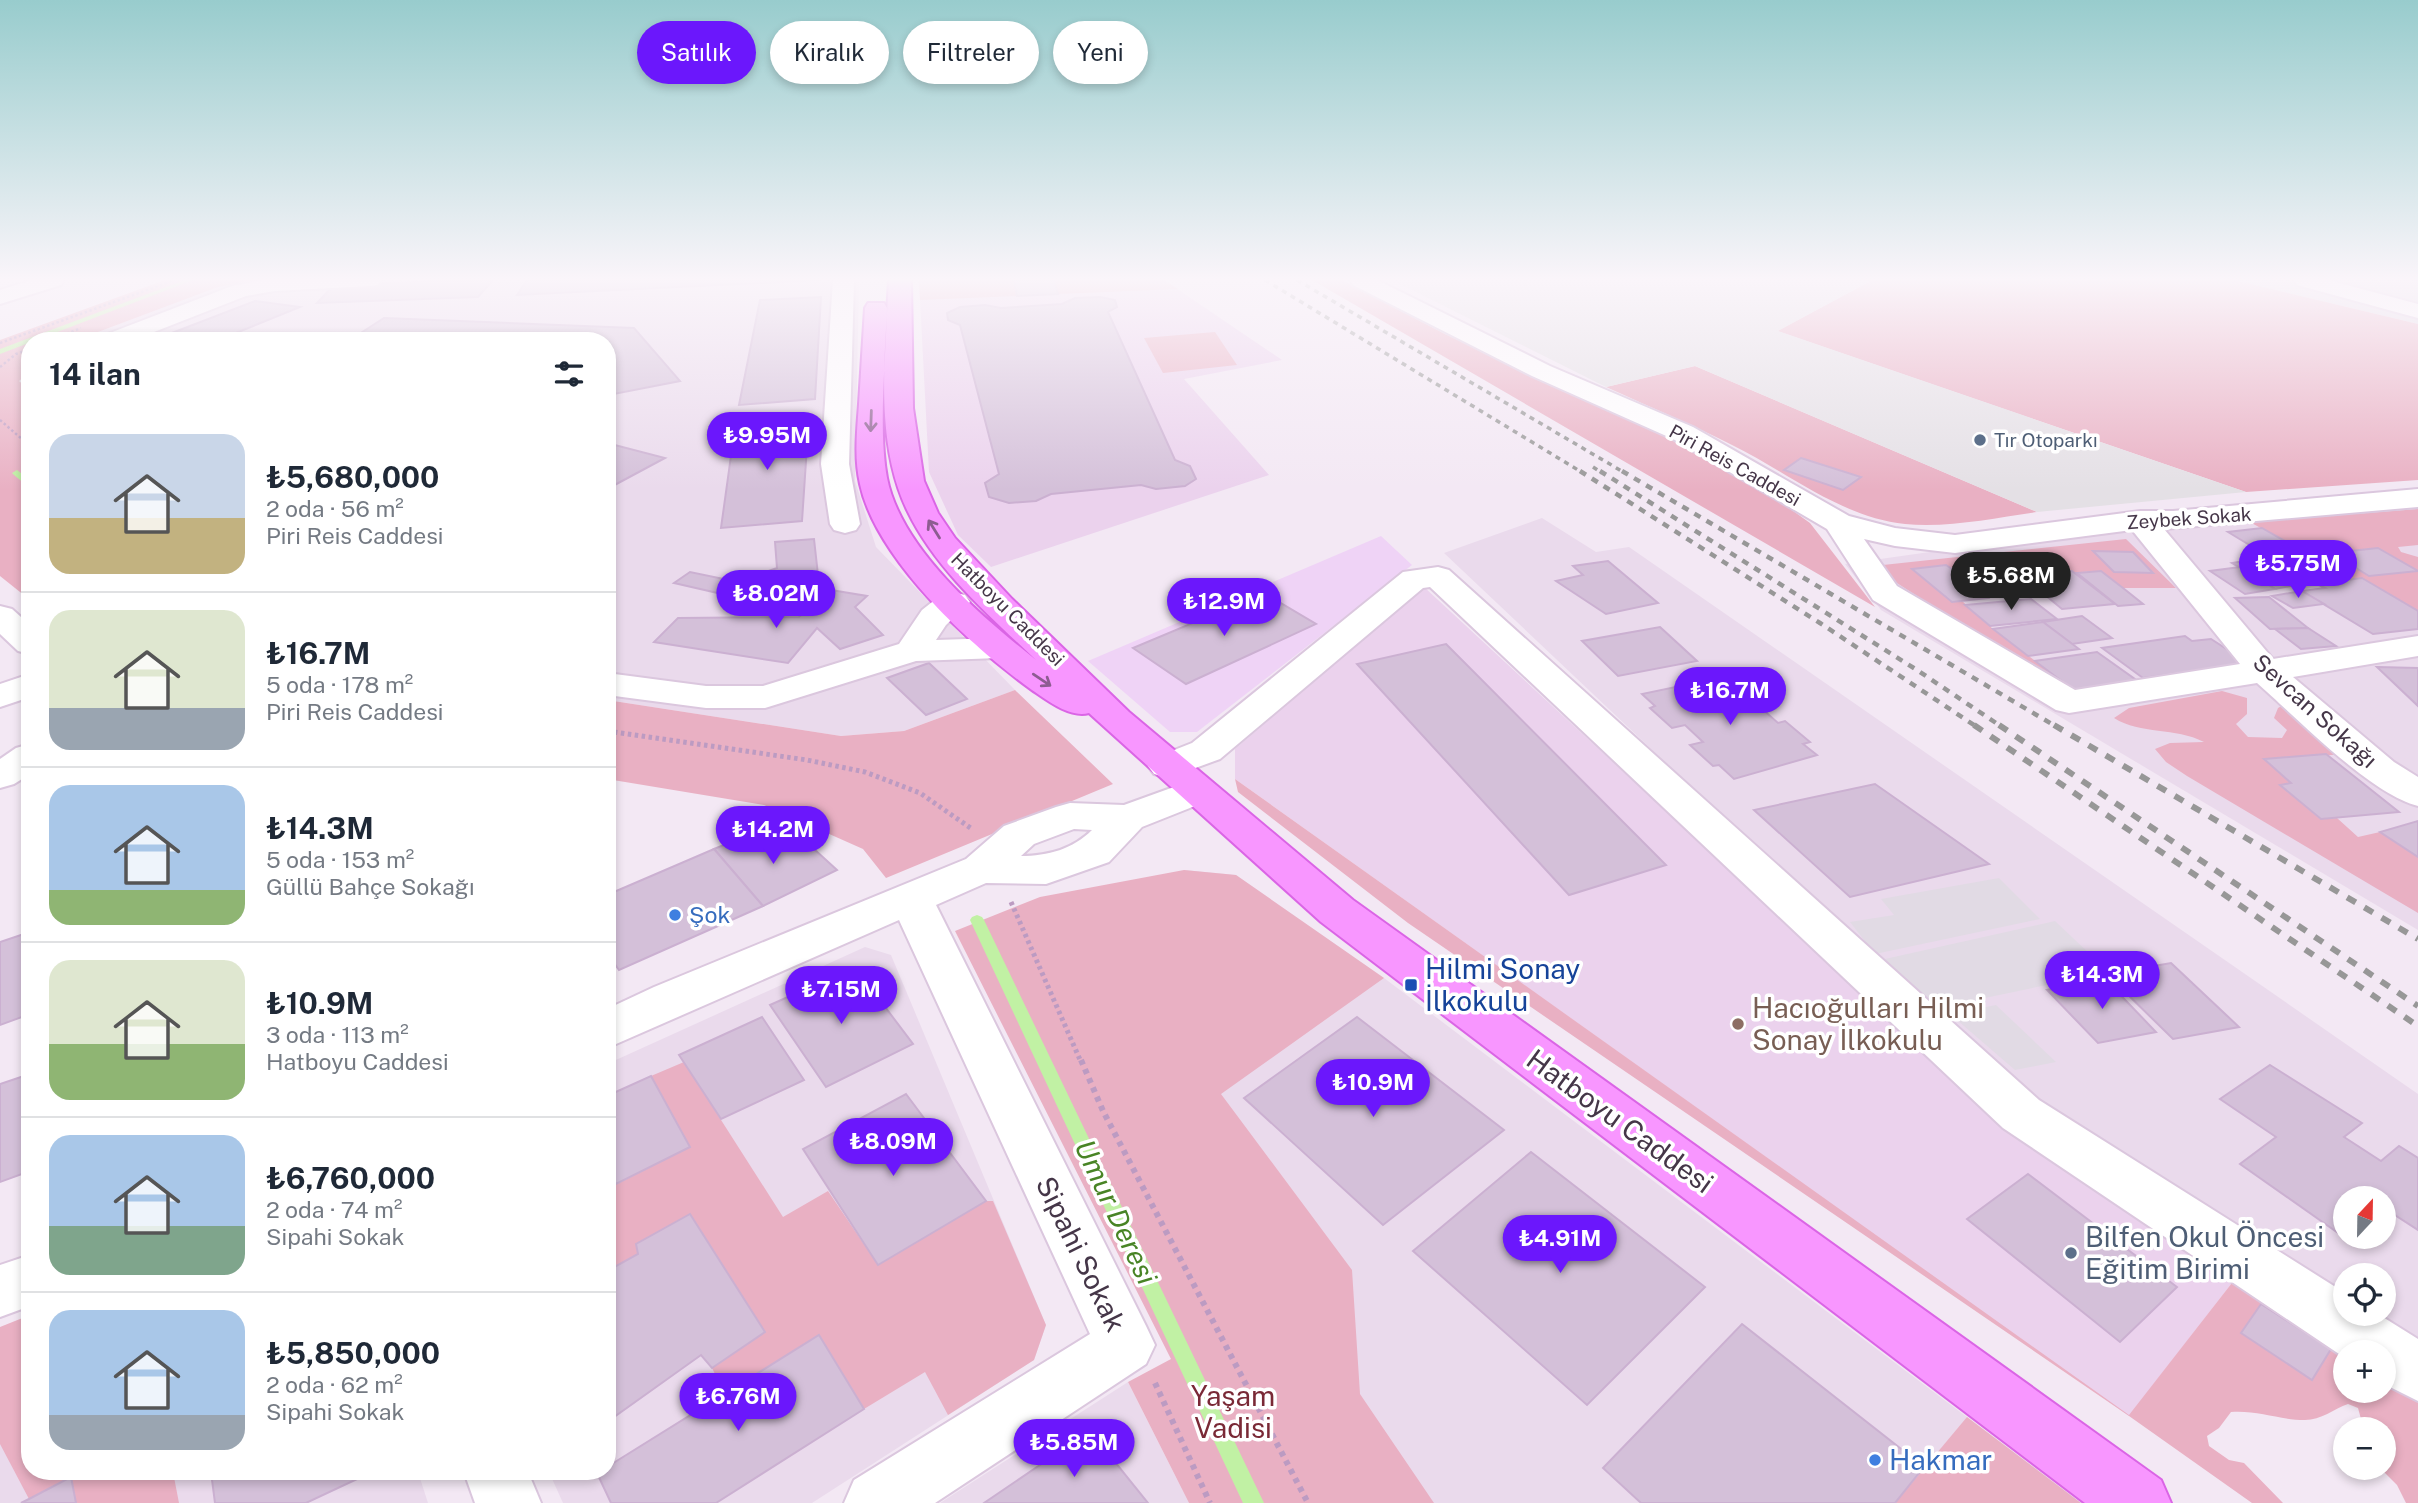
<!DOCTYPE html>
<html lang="tr">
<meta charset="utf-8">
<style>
:root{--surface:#fff;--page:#f2f2f3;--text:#1f2937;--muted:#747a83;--line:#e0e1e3;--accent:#6b17fc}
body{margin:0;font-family:"Public Sans",sans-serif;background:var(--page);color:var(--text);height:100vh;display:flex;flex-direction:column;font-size:26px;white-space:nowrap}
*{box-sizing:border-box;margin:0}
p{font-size:23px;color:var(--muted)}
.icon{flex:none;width:38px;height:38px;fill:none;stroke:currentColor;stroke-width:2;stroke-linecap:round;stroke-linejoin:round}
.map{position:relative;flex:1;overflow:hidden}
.side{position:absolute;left:21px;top:332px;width:595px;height:1148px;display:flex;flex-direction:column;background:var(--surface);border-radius:28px;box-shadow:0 4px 10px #0003}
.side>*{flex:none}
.hud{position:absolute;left:637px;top:21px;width:665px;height:63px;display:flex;gap:14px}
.needle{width:46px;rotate:22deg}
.controls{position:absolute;left:2333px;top:1186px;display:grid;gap:14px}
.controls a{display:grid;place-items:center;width:63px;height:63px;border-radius:50%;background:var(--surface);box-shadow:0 4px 10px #0003;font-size:35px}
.price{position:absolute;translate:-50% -60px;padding:0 16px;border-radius:24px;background:var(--accent);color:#fff;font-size:23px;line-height:46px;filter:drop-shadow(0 2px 4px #0008)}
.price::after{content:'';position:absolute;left:50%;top:42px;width:21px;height:16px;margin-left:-10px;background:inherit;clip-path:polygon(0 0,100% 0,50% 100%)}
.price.selected{background:#222;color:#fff}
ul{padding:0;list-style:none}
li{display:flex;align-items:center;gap:21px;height:175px;padding:0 28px}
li+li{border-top:2px solid var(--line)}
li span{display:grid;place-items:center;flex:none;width:196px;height:140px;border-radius:21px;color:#555}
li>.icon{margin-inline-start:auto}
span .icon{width:84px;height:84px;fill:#fffc;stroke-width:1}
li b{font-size:30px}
h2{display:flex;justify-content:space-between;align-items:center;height:84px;padding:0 28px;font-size:30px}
.chip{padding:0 24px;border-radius:32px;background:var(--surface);box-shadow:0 4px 10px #0003;font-size:24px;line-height:63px}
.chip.selected{background:var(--accent);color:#fff}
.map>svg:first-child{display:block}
</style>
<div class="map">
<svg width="2418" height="1503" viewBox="0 0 2418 1503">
<rect width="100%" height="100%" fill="#f3e8f4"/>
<g fill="#eadaec" fill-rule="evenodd">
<polygon points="263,280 859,280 855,481 876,547 1015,690 904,731 841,736 607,700 607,341 74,341 218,287"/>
<polygon points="2418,500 2418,930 1881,610 1845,564 2141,522"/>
<path d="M1542,518L1596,552L1629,547L2418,1094V1346L2368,1314H2384V1276H2345V1299L1997,1076L1444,553ZM2345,1199H2384V1237H2345Z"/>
<polygon points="1184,870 1236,875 1384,978 2081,1503 1386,1503 1190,1117"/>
<polygon points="865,947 891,955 1046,1325 1034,1360 812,1503 563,1503 549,1472 607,1472 607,1064"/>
<polygon points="1128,1382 1189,1503 940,1503"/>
<polygon points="0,1440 30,1472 418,1472 428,1503 0,1503"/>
</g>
<polygon fill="#efd3f6" points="1381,536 1412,565 1197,732 1170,732 1088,661"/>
<g fill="#e1dae4">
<polygon points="2234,280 2418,280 2418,324"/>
<polygon points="1999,878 2040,919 1875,954 1850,922 1894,915 1881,899"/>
<polygon points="2055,921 2109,972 1932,1009 1885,959"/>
<polygon points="1996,1005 2056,1062 2015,1070 1950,1014"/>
</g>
<g fill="#ebd2ed">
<polygon points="919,280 1164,280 1282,360 1184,379 1269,475 991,567 958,535 929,472"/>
<polygon points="1424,587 1999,1120 2235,1279 2129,1416 1235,779 1235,749"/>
</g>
<g fill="#e9b0c3">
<polygon points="165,280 263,280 218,287 74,341 30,341 30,372 19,381 30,391 30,600 0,576 0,340"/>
<polygon points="919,280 1014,280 1017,296 920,300"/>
<polygon points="1054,280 1164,280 1178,289 1058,294"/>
<polygon points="1312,280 1342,280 1445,334 1672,439 1767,492 1810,523 1875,607"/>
<polygon points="1862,280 2234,280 2418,324 2418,480 2246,492 1777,331 1869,282"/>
<polygon points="1215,332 1237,365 1163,373 1144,338"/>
<path d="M1695,366L2037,512C1994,518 1949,528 1905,524C1840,517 1789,473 1732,445C1691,424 1648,406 1606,387Z"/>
<polygon points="2418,509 2418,545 2398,547 2401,552 2418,557 2418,611 2362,578 2346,580 2302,554 2305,553 2250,522"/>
<polygon points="2126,539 2176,588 2123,588 2101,571 2021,575 2005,565 1955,571 1946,565 1913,569 1962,601 1993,629 2076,692 2067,693 1883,574 1883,565"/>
<polygon points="1015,690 1113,784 886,878 863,849 764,805 607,779 607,700 841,736 904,731"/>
<path d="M2222,691L2247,698V714L2236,724L2248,737L2282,738L2287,730L2274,718L2278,708L2285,704L2344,754L2265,760L2291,783L2280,785L2320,819L2337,818L2358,837L2380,832L2418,857V913L2187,776L2166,762L2155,749L2170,743L2204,742C2175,727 2141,735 2114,718L2129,708Z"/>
<path d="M1235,779L2129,1415L2235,1279L2345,1353V1391H2384V1375L2418,1397V1503H2406L2397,1485L2380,1468H2384V1430H2364L2358,1408L2348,1404C2334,1409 2321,1420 2305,1420C2280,1420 2257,1410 2231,1412L2219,1428L2207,1436L2209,1446L2229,1460L2244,1463L2283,1503H2252L2129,1416L1408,923L1238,792Z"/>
<polygon points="1184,870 1236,875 1384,978 1221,1094 1352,1270 1360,1394 1434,1503 1189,1503 1128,1382 1171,1359 955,931 1040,897"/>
<polygon points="684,1062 783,1217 828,1191 878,1265 986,1201 993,1201 1046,1325 1034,1360 948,1415 925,1372 864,1409 819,1335 725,1394 712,1368 765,1332 690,1214 636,1244 638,1254 607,1271 607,1178 612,1175 617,1184 690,1147 651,1076"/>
<polygon points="30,1315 30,1472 173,1472 179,1503 76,1503 71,1477 29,1499 0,1444 0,1327"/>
<polygon points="1967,1417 2081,1503 1895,1503"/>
</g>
<polygon fill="#e4e0e5" points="1392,280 1862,280 1870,281 1778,331 2246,492 2037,512 1695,366 1606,387"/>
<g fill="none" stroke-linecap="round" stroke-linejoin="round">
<g fill="#c1f1a4" fill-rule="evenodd">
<polygon points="185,280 193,280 0,354 0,349"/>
<polygon points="17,470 30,480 30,488 14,475 12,473"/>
<polygon points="977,915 982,917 984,920 1264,1503 1243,1503 970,920 972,917"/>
</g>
</g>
<g fill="#d4c0d9" stroke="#cbb0d1" stroke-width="2">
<polygon points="493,280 478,297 317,303 335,284"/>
<polygon points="527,280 822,280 517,295"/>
<polygon points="1014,280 1054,280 1058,294 1017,296"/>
<polygon points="821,297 815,399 739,405 760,300"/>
<polygon points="1100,297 1115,300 1117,307 1108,312 1175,460 1190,466 1196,479 1185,486 1156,489 1141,485 1051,494 1036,501 1009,503 989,497 985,483 999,474 960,325 948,320 947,313 960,307 985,305 1001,308 1062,304 1075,298"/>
<polygon points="255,301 300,307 216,341 151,341"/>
<polygon points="384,318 634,328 680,381 614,394 607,385 607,341 350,340"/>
<polygon points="809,416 802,521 721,528 736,420"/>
<polygon points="607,443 665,458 609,488"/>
<polygon points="1801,458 1861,477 1843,490 1784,470"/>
<polygon points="2262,528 2306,553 2271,558 2228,532"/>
<polygon points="814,539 818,575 770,605 674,583 690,572 738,582 777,568 775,542"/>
<polygon points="2378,548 2418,571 2369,576 2332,553"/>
<polygon points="2093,551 2133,552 2153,573 2114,572"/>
<polygon points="2302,554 2343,577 2312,582 2271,558"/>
<polygon points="2262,558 2306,583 2275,589 2232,563"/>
<polygon points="1608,561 1658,603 1606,614 1556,581 1583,575 1573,566"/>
<polygon points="1946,565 1955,571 1988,598 1952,602 1912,569"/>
<polygon points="2005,565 2040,591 1994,596 1961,570"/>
<polygon points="2240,567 2275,589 2245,594 2210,571"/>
<polygon points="2072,571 2115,604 2062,609 2021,575"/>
<polygon points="2101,571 2123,588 2143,604 2118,606 2077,573"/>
<polygon points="2362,578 2418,611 2418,629 2373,634 2302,591 2325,588 2317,584"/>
<polygon points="831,590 867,596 855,607 883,635 840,649 817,628 788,663 654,642 678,618 799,617"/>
<polygon points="2302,591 2324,604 2293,608 2272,596"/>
<polygon points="1264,593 1316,624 1186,684 1133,648"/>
<polygon points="2269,597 2308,628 2270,629 2235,598"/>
<polygon points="2031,599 2057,619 1990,626 1965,605"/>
<polygon points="2082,616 2112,638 2072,644 2043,622"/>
<polygon points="2043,622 2079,649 2028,656 1993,629"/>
<polygon points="1660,627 1697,661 1618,676 1582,641"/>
<polygon points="2308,628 2336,646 2301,649 2275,629"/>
<polygon points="2185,636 2192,641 2211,639 2248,663 2143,678 2102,648"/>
<polygon points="1446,644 1666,865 1569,895 1357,664"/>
<polygon points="2097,652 2139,682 2076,692 2035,661"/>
<polygon points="929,663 967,699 926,715 887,678"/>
<polygon points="2377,667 2418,668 2418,706"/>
<polygon points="1723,677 1736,687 1743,685 1768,706 1761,708 1778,723 1785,721 1810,742 1803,744 1817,755 1734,779 1719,765 1713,766 1690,745 1703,742 1685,725 1672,728 1650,708 1655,706 1642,694"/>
<polygon points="2326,754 2399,812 2321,819 2280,785 2291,783 2264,759"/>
<polygon points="1875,784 1989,864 1850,897 1754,810"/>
<polygon points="2418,821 2418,857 2380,832"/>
<polygon points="762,830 782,849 803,839 837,870 763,906 714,849"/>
<polygon points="714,849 763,906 619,970 607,953 607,895"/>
<polygon points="30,932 30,1014 0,1025 0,942"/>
<polygon points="2171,963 2239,1027 2173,1039 2117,984 2135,980 2125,971"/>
<polygon points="855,967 913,1044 826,1087 770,1005"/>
<polygon points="2105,979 2156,1032 2098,1043 2047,990"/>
<polygon points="762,1017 804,1080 721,1119 679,1055"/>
<polygon points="1357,1017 1504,1130 1383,1225 1244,1098"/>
<polygon points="2270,1065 2362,1123 2344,1137 2381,1161 2399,1146 2418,1158 2418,1230 2384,1208 2384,1199 2345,1199 2345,1232 2341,1235 2240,1164 2276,1137 2220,1099"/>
<polygon points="30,1074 30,1171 0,1182 0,1084"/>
<polygon points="651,1076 690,1147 616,1184 607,1166 607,1096"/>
<polygon points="906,1094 986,1201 878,1265 803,1149"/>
<polygon points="1531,1152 1705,1287 1587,1405 1413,1251"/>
<polygon points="2028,1174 2177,1287 2120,1342 1967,1219"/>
<polygon points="690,1214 765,1332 712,1368 701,1355 607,1422 607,1271 638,1254 636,1244"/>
<polygon points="2261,1304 2331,1349 2312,1380 2241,1333"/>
<polygon points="1742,1324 1924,1467 1895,1503 1641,1503 1603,1468"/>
<polygon points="819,1335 864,1409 716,1503 611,1503 597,1473 607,1472 607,1467"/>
<polygon points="1090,1431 1148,1503 984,1503"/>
<polygon points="211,1472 372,1472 306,1503 215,1503"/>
<polygon points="71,1477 76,1503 21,1503 29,1499"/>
</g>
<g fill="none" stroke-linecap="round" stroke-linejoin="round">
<g stroke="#dbc7de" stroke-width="4">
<g id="minor">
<polygon points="32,280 64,280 61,285 0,304 0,290"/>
<polygon points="264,280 381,280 378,285 370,286 275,291 246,296 131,341 98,341 102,336 232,286"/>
<polygon points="833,280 854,280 849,464 860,524 856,530 845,533 834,530 830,524 821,464"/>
<path d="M1350,280H1377L1550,366L1693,427L1849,516L1895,528L1955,535L2140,511H2173L2418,489V507L2164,529L2273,659L2418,636V656L2293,677L2394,762L2418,777V806C2370,794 2296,717 2257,683L2069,713L2056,710L1873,600L1827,529L1673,439L1532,376L1353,285ZM2132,530L2240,664L2075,690L1897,586L1864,539L1895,546L1955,553Z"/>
<polygon points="2294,280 2328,280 2418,304 2418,318 2297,285"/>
<polygon points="1438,567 1449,570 2039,1100 2345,1293 2345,1314 2378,1314 2418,1339 2418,1401 2384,1384 2384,1353 2345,1353 2345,1358 2003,1128 1430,587 1423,588 1220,759 1168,778 1154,774 1148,766 1154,758 1192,743 1403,572"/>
<polygon points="953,592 965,595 970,602 946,625 936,640 999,638 1011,641 1016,648 1011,655 999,658 916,661 765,708 706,708 607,695 607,673 706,686 763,686 899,644 922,610 941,595"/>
<polygon points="0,606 12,609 30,625 30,654 18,651 0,634"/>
<polygon points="30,674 30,697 0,707 0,684"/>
<polygon points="30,744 30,774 14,784 0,788 0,759 16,748"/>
<path d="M1196,779L1210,782L1216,791L1210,800L1142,827L1109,862L1046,884L986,883L936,905L1146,1326L1155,1345L1146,1364L935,1503H844L854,1480L1090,1334L899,920L607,1048V1009L654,987L966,859L1004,826L1056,807L1070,803L1124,805ZM1074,829L1092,830C1073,849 1048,856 1021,856L1034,844Z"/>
<polygon points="30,1255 30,1306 0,1317 0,1265"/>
<polygon points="464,1472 528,1472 541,1503 475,1503"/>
</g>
</g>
<g stroke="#da65e5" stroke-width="4">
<path id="major" d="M889,280H911L913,408L924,481L938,513L955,538L1012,599L1129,712L1353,900L2161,1480L2171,1503H2085L1321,922L1089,713C1070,718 1048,701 1032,690C972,647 876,559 860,484C854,458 857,431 859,404C861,372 863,340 865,308L868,303H884L887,308C886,358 878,430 887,478C901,549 982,617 1036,660C990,616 936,570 908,512C874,443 885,354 889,280Z"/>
</g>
<g stroke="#bc9bc2" stroke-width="2.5" stroke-dasharray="2.5 2.5" stroke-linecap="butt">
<polyline points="48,341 81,328"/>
<polyline points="0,343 175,280"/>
<polyline points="0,367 16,354 30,349"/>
<polyline points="0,420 30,446"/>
</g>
<g stroke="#bc9bc2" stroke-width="5" stroke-dasharray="3.5 3.5" stroke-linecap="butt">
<polyline points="607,731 807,760 865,772 920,793 972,829"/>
<polyline points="1011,902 1081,1062"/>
</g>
<g stroke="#bc9bc2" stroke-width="6" stroke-dasharray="5 5" stroke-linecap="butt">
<polyline points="1081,1060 1103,1111 1308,1503"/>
<polyline points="1155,1383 1210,1503"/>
</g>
<use href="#minor" fill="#fff" fill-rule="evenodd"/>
<use href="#major" fill="#f896ff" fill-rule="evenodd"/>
<g stroke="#979797" stroke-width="3.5" stroke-dasharray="5 5" stroke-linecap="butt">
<polyline points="1265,280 1583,473"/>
<polyline points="1297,280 1625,473"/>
<polyline points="1593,467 1602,473"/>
</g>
<g stroke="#979797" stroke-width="4.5" stroke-dasharray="7 7" stroke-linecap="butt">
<polyline points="1580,471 1820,623 1977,727"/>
<polyline points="1600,471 1917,670 2002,727"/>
<polyline points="1622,471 2057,727"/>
</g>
<g stroke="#979797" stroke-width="6" stroke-dasharray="10 10" stroke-linecap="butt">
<polyline points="1974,725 2418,1026"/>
<polyline points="1999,725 2418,1006"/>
<polyline points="2054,725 2418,939"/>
</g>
</g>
<defs><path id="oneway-shaft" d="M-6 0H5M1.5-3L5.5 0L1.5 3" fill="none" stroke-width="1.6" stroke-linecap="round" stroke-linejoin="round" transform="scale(1.75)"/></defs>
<g stroke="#8d5c91">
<use href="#oneway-shaft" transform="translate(871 421) rotate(92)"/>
<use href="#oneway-shaft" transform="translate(934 529) rotate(-122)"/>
<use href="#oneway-shaft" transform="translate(1042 680) rotate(34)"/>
</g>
<linearGradient id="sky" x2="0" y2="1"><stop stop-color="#98cccd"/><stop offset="0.57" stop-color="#faf5fa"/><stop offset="1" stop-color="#faf5fa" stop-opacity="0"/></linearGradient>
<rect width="2418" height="490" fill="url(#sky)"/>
<g fill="#5c6f8a" stroke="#fff" stroke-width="2.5">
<circle cx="1980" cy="440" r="7"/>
<circle cx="2071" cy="1253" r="7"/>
</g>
<g fill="#3f7fe0" stroke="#fff" stroke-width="2.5">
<circle cx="675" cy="915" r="7"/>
<circle cx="1875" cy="1460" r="7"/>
</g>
<rect fill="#1a4fb4" stroke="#fff" stroke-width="2.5" x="1404" y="978" width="14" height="14" rx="3.5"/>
<circle fill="#8d6e63" stroke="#fff" stroke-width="2.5" cx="1738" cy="1024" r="7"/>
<g text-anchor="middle" stroke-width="7" stroke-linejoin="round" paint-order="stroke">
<g font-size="19" fill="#4e5e75" stroke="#fff" text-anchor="start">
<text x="1994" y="447">Tır Otoparkı</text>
</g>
<g font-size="19" fill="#453648" stroke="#fff">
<text transform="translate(1735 465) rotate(29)" y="7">Piri Reis Caddesi</text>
<text transform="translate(2189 518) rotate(-4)" y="7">Zeybek Sokak</text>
<text transform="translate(1008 609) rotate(45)" y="7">Hatboyu Caddesi</text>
</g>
<g font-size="23" fill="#453648" stroke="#fff">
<text transform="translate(2315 711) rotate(42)" y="8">Sevcan Sokağı</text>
</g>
<g font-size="23" fill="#366cbe" stroke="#fff" text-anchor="start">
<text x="689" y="923">Şok</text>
</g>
<g font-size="28" fill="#164399" stroke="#fff" text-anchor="start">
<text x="1425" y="979">Hilmi Sonay<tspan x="1425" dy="32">İlkokulu</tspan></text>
</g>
<g font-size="28" fill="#785e54" stroke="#fff" text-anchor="start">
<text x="1752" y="1018">Hacıoğulları Hilmi<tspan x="1752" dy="32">Sonay İlkokulu</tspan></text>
</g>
<g font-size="28" fill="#453648" stroke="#fff">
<text transform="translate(1620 1121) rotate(36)" y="10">Hatboyu Caddesi</text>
<text transform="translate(1081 1254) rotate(64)" y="10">Sipahi Sokak</text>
</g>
<g font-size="28" font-style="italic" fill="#488425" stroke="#fff">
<text transform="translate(1116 1212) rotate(65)" y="10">Umur Deresi</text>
</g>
<g font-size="28" fill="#4e5e75" stroke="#fff" text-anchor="start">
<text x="2085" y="1247">Bilfen Okul Öncesi<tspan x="2085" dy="32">Eğitim Birimi</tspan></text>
</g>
<g font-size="28" fill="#7a2936" stroke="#fff">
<text x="1233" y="1406">Yaşam<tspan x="1233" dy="32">Vadisi</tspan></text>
</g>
<g font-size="28" fill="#366cbe" stroke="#fff" text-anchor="start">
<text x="1889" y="1470">Hakmar</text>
</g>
</g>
</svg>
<div class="controls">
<a><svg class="needle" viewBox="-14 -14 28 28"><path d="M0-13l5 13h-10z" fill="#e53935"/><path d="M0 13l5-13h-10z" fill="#747a83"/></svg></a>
<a><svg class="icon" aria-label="locate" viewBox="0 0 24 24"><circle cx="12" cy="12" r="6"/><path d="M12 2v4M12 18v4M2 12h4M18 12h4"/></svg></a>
<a>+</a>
<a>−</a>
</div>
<b class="price" style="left:767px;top:472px">₺9.95M</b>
<b class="price" style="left:2298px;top:600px">₺5.75M</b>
<b class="price selected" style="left:2011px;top:612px">₺5.68M</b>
<b class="price" style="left:776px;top:630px">₺8.02M</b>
<b class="price" style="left:1224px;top:638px">₺12.9M</b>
<b class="price" style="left:1730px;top:727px">₺16.7M</b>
<b class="price" style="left:773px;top:866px">₺14.2M</b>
<b class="price" style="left:2102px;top:1011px">₺14.3M</b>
<b class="price" style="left:841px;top:1026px">₺7.15M</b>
<b class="price" style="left:1373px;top:1119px">₺10.9M</b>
<b class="price" style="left:893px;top:1178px">₺8.09M</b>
<b class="price" style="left:1560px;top:1275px">₺4.91M</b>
<b class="price" style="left:738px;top:1433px">₺6.76M</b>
<b class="price" style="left:1074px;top:1479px">₺5.85M</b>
<div class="hud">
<a class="chip selected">Satılık</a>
<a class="chip">Kiralık</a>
<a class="chip">Filtreler</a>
<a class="chip">Yeni</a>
</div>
<section class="side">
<h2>14 ilan<svg class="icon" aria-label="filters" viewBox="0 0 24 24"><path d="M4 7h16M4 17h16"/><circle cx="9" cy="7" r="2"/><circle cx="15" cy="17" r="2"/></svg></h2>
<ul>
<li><span style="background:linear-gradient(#c9d6e8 60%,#c2b280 0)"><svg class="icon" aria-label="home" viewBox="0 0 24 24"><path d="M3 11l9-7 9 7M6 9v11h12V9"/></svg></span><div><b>₺5,680,000</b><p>2 oda · 56 m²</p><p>Piri Reis Caddesi</p></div></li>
<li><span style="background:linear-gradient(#dfe7d0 70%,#9aa5b1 0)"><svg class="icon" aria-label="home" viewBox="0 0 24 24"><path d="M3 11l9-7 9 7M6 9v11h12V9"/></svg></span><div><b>₺16.7M</b><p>5 oda · 178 m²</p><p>Piri Reis Caddesi</p></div></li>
<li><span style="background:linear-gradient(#a9c7e8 75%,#8fb573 0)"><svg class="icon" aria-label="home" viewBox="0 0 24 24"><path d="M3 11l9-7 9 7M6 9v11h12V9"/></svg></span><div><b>₺14.3M</b><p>5 oda · 153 m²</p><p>Güllü Bahçe Sokağı</p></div></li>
<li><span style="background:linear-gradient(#dfe7d0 60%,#8fb573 0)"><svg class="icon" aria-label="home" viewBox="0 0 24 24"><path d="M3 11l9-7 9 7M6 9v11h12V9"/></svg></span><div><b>₺10.9M</b><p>3 oda · 113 m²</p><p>Hatboyu Caddesi</p></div></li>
<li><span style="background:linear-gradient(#a9c7e8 65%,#7fa58c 0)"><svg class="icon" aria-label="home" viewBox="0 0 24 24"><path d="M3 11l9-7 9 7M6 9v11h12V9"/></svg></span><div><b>₺6,760,000</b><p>2 oda · 74 m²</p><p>Sipahi Sokak</p></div></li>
<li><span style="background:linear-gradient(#a9c7e8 75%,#9aa5b1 0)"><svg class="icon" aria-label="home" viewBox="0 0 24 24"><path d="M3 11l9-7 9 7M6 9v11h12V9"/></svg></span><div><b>₺5,850,000</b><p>2 oda · 62 m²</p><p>Sipahi Sokak</p></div></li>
</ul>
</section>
</div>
